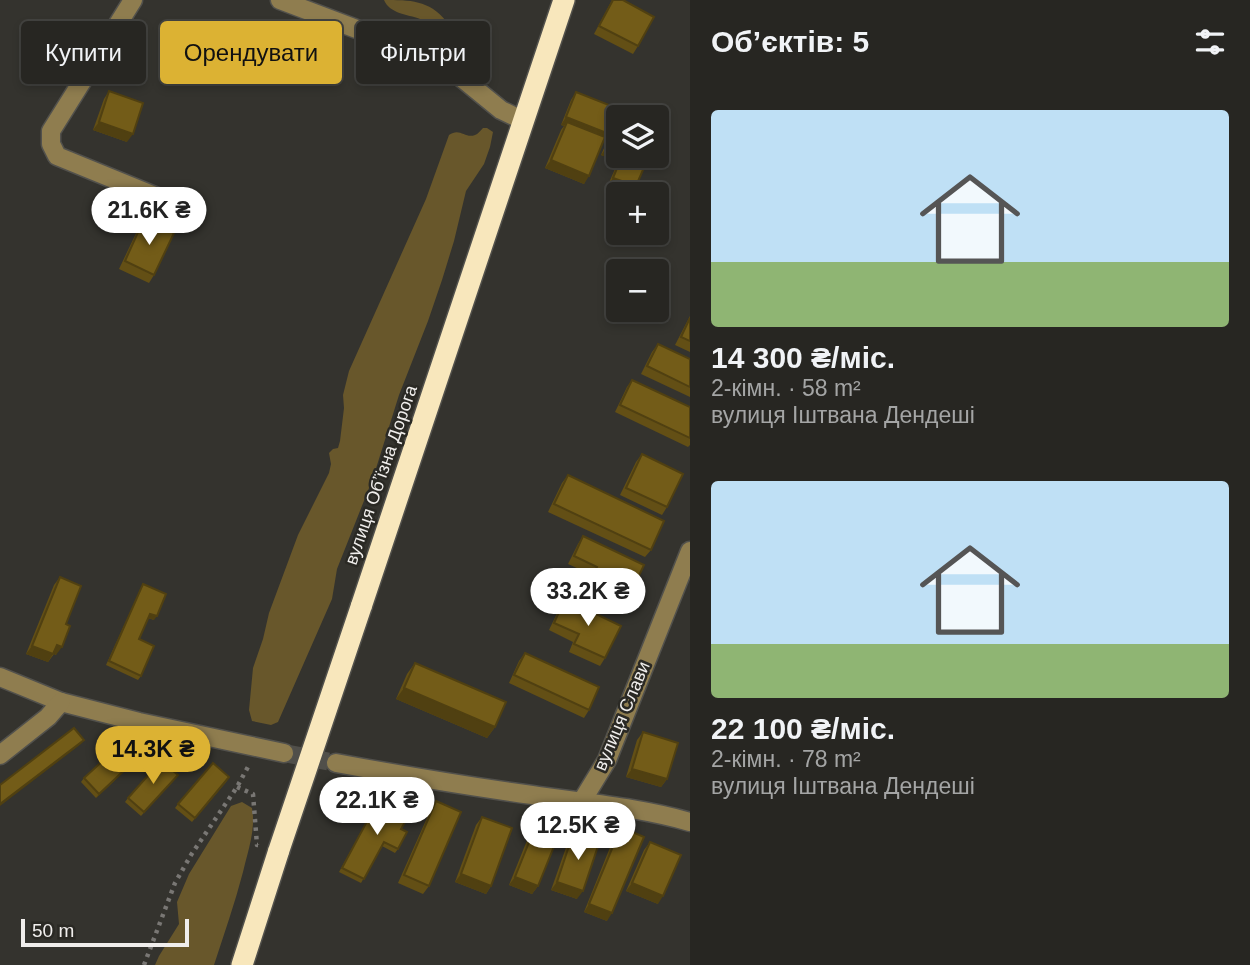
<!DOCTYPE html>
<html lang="uk">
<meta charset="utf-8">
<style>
:root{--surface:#272622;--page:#33322f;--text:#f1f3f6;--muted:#a4a5a5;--line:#434340;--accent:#dcb233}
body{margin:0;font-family:Helvetica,sans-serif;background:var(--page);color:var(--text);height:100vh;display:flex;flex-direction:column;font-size:26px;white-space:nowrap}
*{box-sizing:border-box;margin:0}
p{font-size:23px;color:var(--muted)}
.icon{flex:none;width:38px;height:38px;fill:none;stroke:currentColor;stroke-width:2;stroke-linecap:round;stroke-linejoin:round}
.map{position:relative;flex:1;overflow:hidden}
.drawer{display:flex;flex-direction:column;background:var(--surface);width:560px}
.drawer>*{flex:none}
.hud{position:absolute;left:21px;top:21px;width:564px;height:63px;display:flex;gap:14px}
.fabs{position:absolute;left:606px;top:105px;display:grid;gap:14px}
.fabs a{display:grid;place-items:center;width:63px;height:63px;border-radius:7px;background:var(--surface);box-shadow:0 4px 10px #0003,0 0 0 2px var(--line);font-size:35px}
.scale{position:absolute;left:21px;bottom:18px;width:168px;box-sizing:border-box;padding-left:7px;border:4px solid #f0eeec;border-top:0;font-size:19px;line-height:24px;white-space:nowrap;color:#f0eeec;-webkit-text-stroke:5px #2a2924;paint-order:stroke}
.price{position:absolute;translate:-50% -60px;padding:0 16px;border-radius:24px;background:#fff;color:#222;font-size:23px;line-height:46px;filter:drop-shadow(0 2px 4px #0008)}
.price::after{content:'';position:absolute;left:50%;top:42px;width:21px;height:16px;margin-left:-10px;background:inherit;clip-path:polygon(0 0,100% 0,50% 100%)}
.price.on{background:var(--accent);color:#111}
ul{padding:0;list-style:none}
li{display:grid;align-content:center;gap:14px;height:371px;padding:0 21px}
li span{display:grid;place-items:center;height:217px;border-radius:7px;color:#555}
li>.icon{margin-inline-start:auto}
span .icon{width:126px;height:126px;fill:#fffc;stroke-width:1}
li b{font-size:30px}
h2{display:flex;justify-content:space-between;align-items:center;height:84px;padding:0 21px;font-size:30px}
.chip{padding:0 24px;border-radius:7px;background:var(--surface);box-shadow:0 4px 10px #0003,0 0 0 2px var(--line);font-size:24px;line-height:63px}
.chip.on{background:var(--accent);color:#111}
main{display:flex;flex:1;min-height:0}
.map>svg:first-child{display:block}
</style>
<main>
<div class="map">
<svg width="690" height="965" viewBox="0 0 690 965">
<rect width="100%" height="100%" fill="#34332e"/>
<g fill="#68572b">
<path d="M384,0C410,0 429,0 446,21L437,31H430L424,28L420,19C407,14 390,14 384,0Z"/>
<path d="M483,128H487L493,132L490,147L484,164L466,191L454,241L442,280L428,321L399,395L373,478L337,569L332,599L278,722L271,725L252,721L249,710L253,668L263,639L269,613L298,535L329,473L331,464L329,453L333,449L338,448L340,441L344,408L343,395L349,371L426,199L449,135C460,127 465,139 475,135C478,134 480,131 483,128Z"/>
<path d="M242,802L252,808C256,829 248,851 243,872C235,903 224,934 214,965H155L159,956L179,924L177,902L189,874L231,806Z"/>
</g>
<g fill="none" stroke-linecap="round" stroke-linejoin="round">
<polyline stroke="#504f4a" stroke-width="18" stroke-dasharray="18 9" stroke-linecap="butt" points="284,753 336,763"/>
<g stroke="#52514c" stroke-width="21">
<g id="minor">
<polyline points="133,0 51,131 51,144 57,156 194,212"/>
<polyline points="280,0 441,61 501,110 524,121"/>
<polyline points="0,677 61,702 139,722 284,753"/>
<polyline points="0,755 48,717 61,702"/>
<path d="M336,763C401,775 466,786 532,795C585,803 638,807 690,822"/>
<polyline points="582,801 607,760 690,551"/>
</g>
</g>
<g stroke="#52514c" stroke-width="24">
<g id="highway">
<polyline points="361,607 564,0"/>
<polyline points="242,965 279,850"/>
</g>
</g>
<g stroke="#797774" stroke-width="4.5" stroke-dasharray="3.5 5" stroke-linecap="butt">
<polyline points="237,787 253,794 257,845 258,845"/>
<polyline points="144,965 175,883 191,855 237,787 249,765"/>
</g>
<use href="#minor" stroke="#8f7d4f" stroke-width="18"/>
<use href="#highway" stroke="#f8e7bc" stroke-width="21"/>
<g stroke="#52514c" stroke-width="24" stroke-linecap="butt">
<polyline id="highway-bridge" points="279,850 361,607"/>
</g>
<use href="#highway-bridge" stroke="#f8e7bc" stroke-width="21"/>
</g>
<g fill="#634f15">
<polygon points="612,0 623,0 638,46 633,54 594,34"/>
<polygon points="109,91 127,142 93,130 104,99"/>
<polygon points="576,92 603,142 584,184 545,168 561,130 564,126 561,125 571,100"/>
<polygon points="616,124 649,156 608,185 618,162 601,155 611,132"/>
<polygon points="144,219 154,275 149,283 119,269 139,227"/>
<polygon points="690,316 690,352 675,345"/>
<polygon points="658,344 690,359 690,397 641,374 652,352"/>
<polygon points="632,380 690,407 690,445 688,447 615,412 627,387"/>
<polygon points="642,454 667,507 662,515 620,495 636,462"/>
<polygon points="568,475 651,550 645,557 548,512 562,483"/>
<polygon points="583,536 628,599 623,607 604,598 607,592 588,583 592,575 568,564 578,544"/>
<polygon points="60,577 66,624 56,655 54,654 48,662 26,654 54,585"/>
<polygon points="143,584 154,620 148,618 139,639 141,676 138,680 106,665 141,588"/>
<polygon points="565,599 605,658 600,666 569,652 573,642 549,630 560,607"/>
<polygon points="525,653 589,710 584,718 509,683 519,661"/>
<polygon points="415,663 495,727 487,738 396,699 407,674"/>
<polygon points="643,732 667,779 661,787 626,777 637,740"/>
<polygon points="134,761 131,765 96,798 81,782 84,778"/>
<polygon points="178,775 141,816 125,802 128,798"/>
<polygon points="227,781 192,822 175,808 178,804"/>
<polygon points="380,797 401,829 398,849 395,853 382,846 361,883 339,872"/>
<polygon points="436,801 429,886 423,894 398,883 431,809"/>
<polygon points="482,817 491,886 486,894 455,882 476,825"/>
<polygon points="538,820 538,886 532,894 509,885 532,828"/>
<polygon points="621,827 607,921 584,912 615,835"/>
<polygon points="573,834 577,899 551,890 568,842"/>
<polygon points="650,842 658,904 626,891 644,850"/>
</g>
<g fill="#504011">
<polygon points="566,117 609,134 603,142 567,122 564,126 561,125"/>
<polygon points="99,122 133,134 127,142 93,130"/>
<polygon points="607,147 618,152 618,156 622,156 618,162 601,155"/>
<polygon points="551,160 589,176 584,184 545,168"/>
<polygon points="613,178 636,186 630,194 608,185"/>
<polygon points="150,614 157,616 154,620 148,618"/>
<polygon points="57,645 62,647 56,655 52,653"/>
<polygon points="32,646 53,654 48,662 26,654"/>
<polygon points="404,688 495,727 487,738 396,699"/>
<polygon points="84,740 81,744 0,806 0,804"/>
<polygon points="134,761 131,765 96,798 99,794"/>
<polygon points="632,769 667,779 661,787 626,777"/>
<polygon points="461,874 491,886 486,894 455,882"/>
<polygon points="515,877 538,886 532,894 509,885"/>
<polygon points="557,882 583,891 577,899 551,890"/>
<polygon points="632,883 663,896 658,904 626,891"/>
<polygon points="589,904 612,913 607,921 584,912"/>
</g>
<g fill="#735c18" stroke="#504011" stroke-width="2">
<polygon points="613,0 623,0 654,17 638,46 599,26"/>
<polygon points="109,91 143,103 133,134 99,122"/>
<polygon points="576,92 619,109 609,134 566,117"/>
<polygon points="567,122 605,137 589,176 551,160"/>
<polygon points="616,124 618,124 618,152 607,147"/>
<polygon points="622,156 649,156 636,186 613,178"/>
<polygon points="144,219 174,233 154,275 125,261"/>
<polygon points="690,318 690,341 681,337"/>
<polygon points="658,344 690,359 690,387 647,366"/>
<polygon points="632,380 690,407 690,438 620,405"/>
<polygon points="642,454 683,474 667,507 626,488"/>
<polygon points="568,475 664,521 651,550 554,504"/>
<polygon points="583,536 644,565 628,599 610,590 612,585 593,575 597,567 574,556"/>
<polygon points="60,577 81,586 66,624 70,626 62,647 57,645 53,654 32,646"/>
<polygon points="143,584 166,594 157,616 150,614 139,639 154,646 141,676 109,661"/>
<polygon points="565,599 621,626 605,658 574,644 579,634 554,623"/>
<polygon points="525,653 599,687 589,710 514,675"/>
<polygon points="415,663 506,702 495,727 404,688"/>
<polygon points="74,728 84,740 0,804 0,785"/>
<polygon points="643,732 678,743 667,779 632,769"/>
<polygon points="119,746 134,761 99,794 84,778"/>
<polygon points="161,761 178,775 144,812 128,798"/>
<polygon points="213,763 229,777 195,818 178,804"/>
<polygon points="380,797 410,813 401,829 407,832 398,849 384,842 364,879 342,868"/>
<polygon points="436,801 461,812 429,886 404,875"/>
<polygon points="482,817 512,828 491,886 461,874"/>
<polygon points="538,820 561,829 538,886 515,877"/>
<polygon points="621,827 644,837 612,913 589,904"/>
<polygon points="573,834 599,843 583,891 557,882"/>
<polygon points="650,842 681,855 663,896 632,883"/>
</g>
<g text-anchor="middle" stroke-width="5" stroke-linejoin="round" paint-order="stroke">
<g font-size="18" fill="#f0eeec" stroke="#2a2924">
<text transform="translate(381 475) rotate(-71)" y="6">вулиця Обʼїзна Дорога</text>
<text transform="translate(622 716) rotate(-67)" y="6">вулиця Слави</text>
</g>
</g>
</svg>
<div class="fabs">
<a><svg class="icon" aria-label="layers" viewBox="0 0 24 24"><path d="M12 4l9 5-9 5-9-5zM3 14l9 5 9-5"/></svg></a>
<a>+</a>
<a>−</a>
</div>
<div class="scale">50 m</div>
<b class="price" style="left:149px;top:247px">21.6K ₴</b>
<b class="price" style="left:588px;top:628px">33.2K ₴</b>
<b class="price on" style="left:153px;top:786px">14.3K ₴</b>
<b class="price" style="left:377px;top:837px">22.1K ₴</b>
<b class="price" style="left:578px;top:862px">12.5K ₴</b>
<div class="hud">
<a class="chip">Купити</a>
<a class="chip on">Орендувати</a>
<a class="chip">Фільтри</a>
</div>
</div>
<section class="drawer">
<h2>Об’єктів: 5<svg class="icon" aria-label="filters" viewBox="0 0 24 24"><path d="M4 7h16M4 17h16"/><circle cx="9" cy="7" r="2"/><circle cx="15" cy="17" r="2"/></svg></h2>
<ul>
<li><span style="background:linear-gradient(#bfe0f5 70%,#8fb573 0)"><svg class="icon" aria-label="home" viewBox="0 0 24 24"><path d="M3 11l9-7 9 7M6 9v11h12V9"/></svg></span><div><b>14 300 ₴/міс.</b><p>2-кімн. · 58 m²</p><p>вулиця Іштвана Дендеші</p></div></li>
<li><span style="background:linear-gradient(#bfe0f5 75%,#8fb573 0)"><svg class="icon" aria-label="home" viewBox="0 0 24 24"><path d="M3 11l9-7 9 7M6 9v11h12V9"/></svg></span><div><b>22 100 ₴/міс.</b><p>2-кімн. · 78 m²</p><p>вулиця Іштвана Дендеші</p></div></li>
</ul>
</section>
</main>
